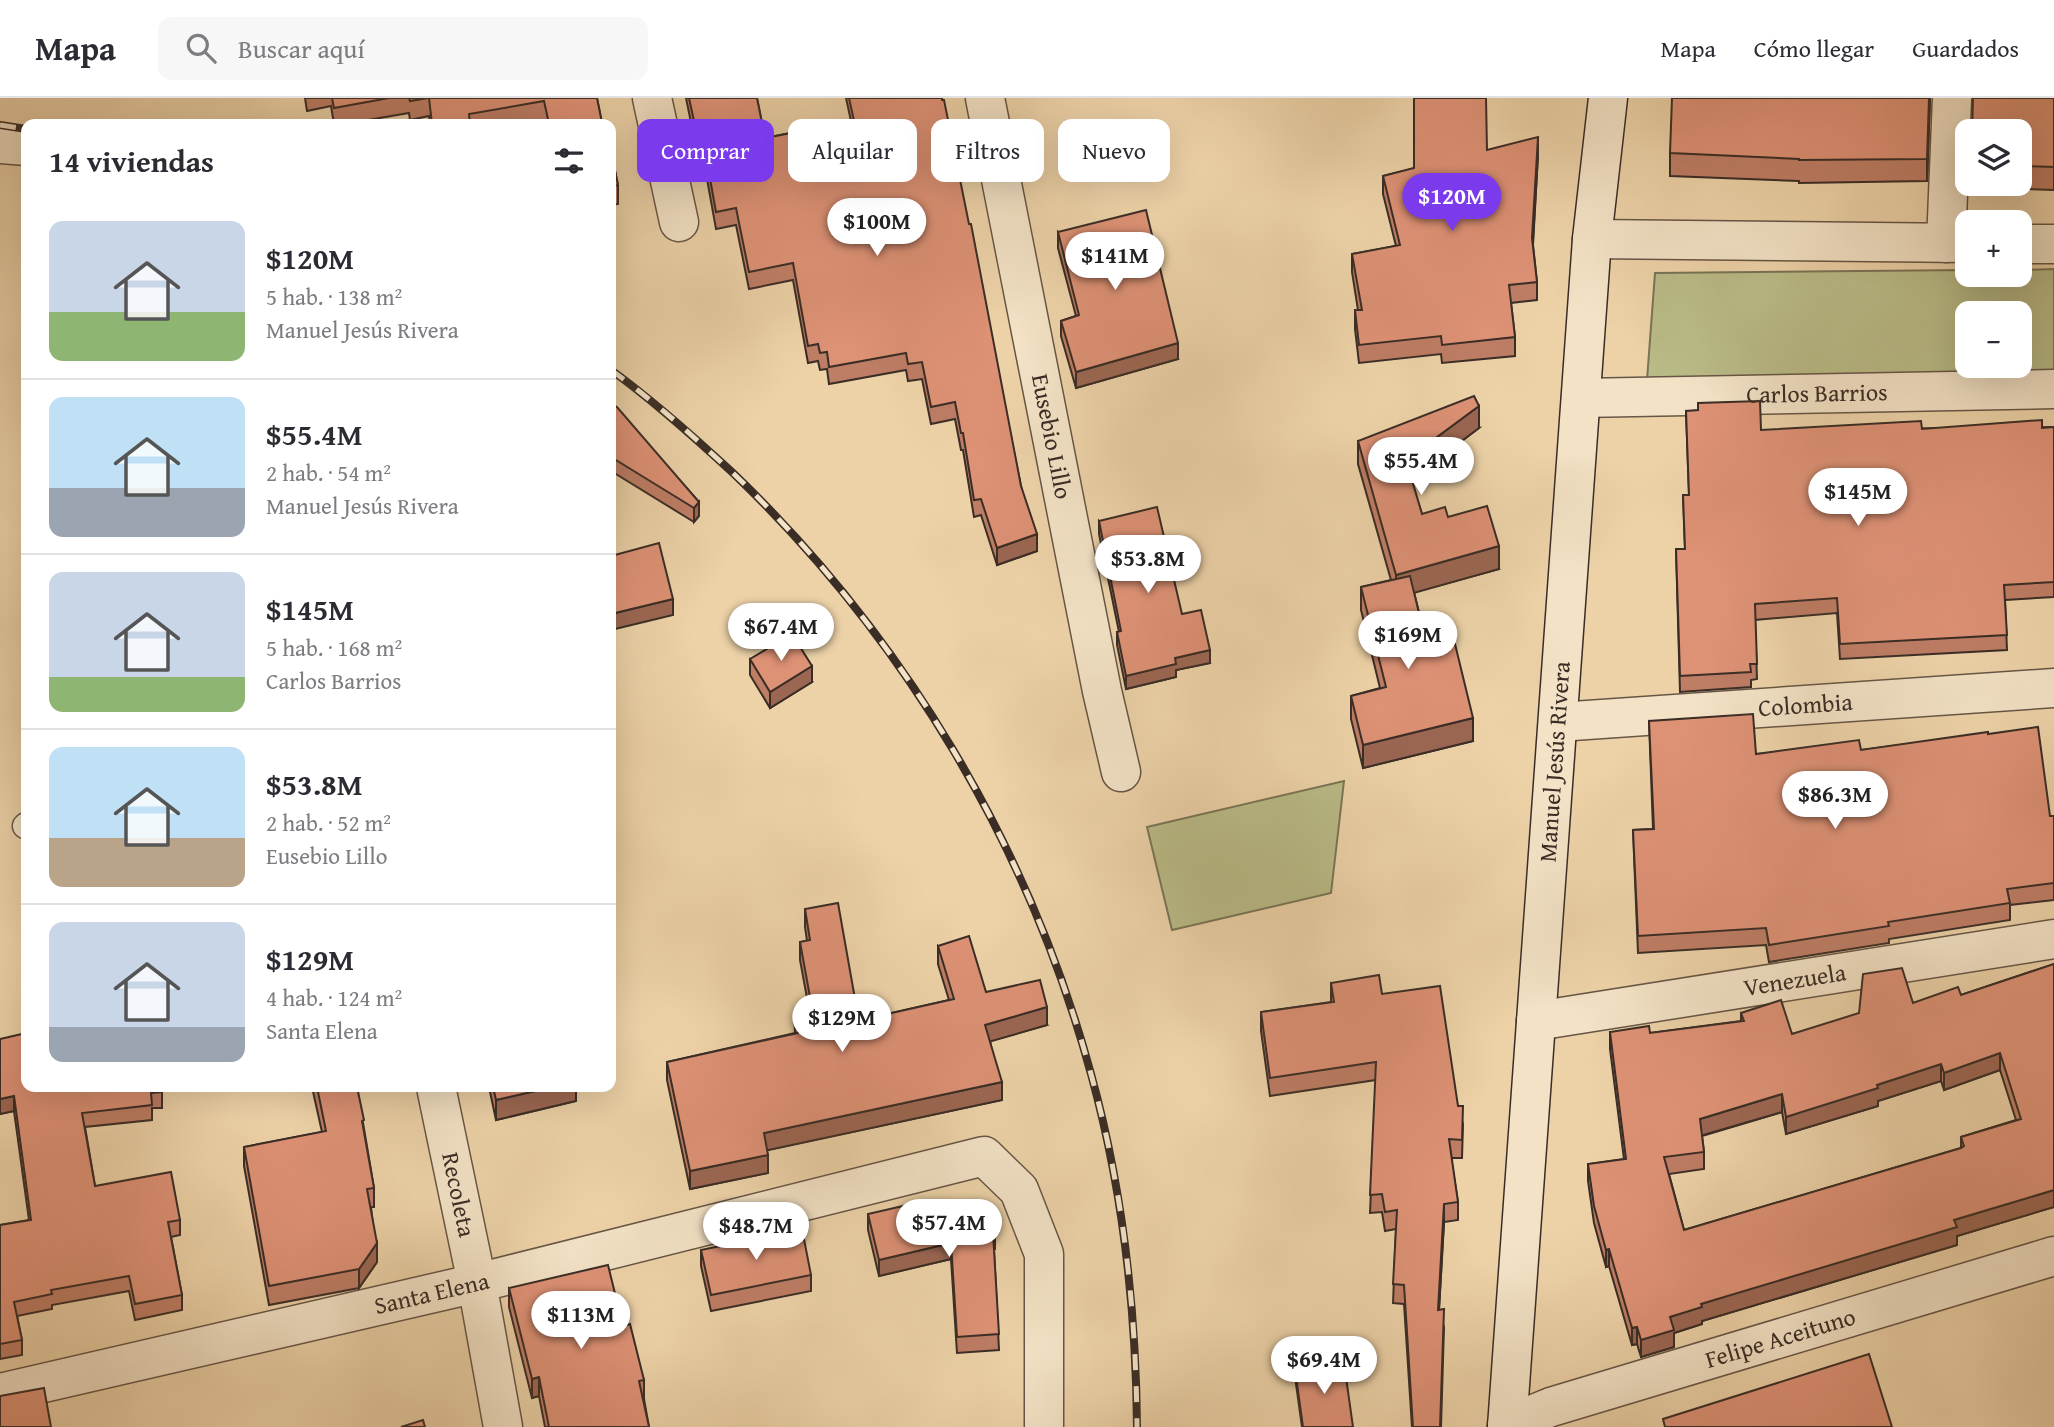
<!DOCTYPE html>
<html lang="es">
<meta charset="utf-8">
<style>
:root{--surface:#fff;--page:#f7f7f7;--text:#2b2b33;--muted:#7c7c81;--line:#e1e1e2;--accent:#7c3aed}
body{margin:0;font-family:"Gentium Book Plus",serif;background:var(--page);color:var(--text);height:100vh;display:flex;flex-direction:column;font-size:26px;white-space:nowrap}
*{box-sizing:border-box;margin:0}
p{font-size:23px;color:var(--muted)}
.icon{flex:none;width:38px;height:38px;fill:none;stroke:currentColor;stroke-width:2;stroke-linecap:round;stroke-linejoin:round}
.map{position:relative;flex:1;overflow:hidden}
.sheet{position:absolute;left:21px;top:21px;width:595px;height:973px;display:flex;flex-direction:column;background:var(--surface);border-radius:14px;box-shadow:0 7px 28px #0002}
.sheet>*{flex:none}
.guide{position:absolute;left:637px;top:21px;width:665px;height:63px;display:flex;gap:14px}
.fabs{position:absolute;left:1955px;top:21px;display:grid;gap:14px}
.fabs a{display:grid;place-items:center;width:77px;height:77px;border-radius:14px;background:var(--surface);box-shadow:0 7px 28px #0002;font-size:35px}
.price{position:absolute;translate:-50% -60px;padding:0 16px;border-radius:24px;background:#fff;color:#222;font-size:23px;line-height:46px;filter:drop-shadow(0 2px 4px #0008)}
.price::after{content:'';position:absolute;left:50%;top:42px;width:21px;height:16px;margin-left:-10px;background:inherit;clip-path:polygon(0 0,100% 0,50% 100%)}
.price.selected{background:var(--accent);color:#fff}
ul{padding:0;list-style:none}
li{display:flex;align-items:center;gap:21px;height:175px;padding:0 28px}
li+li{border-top:2px solid var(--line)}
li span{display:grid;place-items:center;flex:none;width:196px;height:140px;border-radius:14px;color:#555}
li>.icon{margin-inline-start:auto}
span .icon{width:84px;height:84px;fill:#fffc;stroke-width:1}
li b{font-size:30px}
h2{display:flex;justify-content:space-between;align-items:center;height:84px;padding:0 28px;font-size:30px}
.chip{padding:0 24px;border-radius:14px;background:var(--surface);box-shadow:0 7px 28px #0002;font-size:24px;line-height:63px}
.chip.selected{background:var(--accent);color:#fff}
header{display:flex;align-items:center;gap:42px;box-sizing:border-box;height:98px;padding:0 35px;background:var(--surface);border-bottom:2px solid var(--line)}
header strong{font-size:33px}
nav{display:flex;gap:38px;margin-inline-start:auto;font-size:24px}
.search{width:490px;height:63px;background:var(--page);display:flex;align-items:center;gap:18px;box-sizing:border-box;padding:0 24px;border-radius:14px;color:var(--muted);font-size:26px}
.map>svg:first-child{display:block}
</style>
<header>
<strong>Mapa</strong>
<div class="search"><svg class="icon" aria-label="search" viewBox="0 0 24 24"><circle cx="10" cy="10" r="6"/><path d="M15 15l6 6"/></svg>Buscar aquí</div>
<nav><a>Mapa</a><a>Cómo llegar</a><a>Guardados</a></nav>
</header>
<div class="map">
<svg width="2054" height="1329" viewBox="0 0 2054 1329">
<rect width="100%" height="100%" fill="#edd2a8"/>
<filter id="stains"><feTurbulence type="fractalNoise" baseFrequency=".00286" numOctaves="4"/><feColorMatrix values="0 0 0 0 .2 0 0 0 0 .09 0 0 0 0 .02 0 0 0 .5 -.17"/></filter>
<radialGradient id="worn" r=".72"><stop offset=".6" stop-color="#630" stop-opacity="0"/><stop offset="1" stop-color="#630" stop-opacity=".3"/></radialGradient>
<g fill="#b9bb87" stroke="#7a7456" stroke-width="2" fill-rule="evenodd">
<path d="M2054,171V274L1647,282L1655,175L1967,172V177H2020V172ZM1967,215H2020V268H1967Z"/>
<polygon points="1344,683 1331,795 1172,832 1147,729"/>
</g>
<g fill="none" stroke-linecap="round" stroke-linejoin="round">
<g stroke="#675646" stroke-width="27">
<polyline id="lane" points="25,728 26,727"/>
</g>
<g stroke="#675646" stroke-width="41">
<g id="street">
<polyline points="652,0 679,124"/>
<path id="s1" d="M985,0L1102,593L1121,674"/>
<polyline points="0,46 26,48"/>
<polyline points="1592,141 1967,145"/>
<polyline points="1946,145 1952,0"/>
<polyline points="2020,146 2054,146"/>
<path id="s2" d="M1581,300L2054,291"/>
<path id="s3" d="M1558,624L2054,590"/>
<path id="s4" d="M1536,923L2054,841"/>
<path id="s5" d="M436,989L477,1185L503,1329"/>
<path id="s6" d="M0,1295L477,1185L984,1058L1019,1092L1044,1156V1329"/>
<path id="s7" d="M1507,1327L1551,1309L2054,1158"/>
</g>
</g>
<g stroke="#3a2d26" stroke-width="41">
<g id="secondary">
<path id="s8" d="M1507,1329L1592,141L1608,0"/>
</g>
</g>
<use href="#lane" stroke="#f3e2c6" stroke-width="24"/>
<use href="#street" stroke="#f3e2c6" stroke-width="38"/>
<use href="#secondary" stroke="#f3e2c6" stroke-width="38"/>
<g stroke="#3a2d26" stroke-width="8">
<g id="rail">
<polyline points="0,27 26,31"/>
<path d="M611,272C654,303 694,339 733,375C904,539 1029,748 1091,976C1123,1092 1136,1209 1137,1329"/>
</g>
</g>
<use href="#rail" stroke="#f3e2c6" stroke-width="5" stroke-dasharray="16" stroke-linecap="butt"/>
</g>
<g fill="#be7d65" stroke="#3a2d26" stroke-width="2" fill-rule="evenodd">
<polygon points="305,0 597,0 602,25 606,26 545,26 544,22 517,26 430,26 429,18 410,22 409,15 345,26 334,26 331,8 307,13"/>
<polygon points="686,0 757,0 765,40 851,23 846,0 942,0 1021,388 1037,453 997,467 981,417 974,419 963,352 961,352 955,321 931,326 922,281 908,283 906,272 829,286 827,271 820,272 818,263 808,265 793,182 749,191 736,127 716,131 702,53 697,54"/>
<polygon points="1930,0 1927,83 1799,85 1799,83 1670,78 1670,55"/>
<polygon points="2054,0 2054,92 1970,89 1970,86 2020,86 2020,33"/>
<polygon points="1487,52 1538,57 1533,147 1537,184 1537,202 1511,205 1515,239 1515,258 1442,265 1441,256 1359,265 1355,231 1355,212 1358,212 1352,174 1352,156 1396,148 1383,96 1383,78"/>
<polygon points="611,53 618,87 618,106 611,107"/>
<polygon points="1058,134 1178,261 1076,290 1061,238 1061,223 1076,218 1058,150"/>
<polygon points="611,306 699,404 699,418 694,424 611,373"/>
<polygon points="1686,313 1761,332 2054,329 2054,499 2005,502 2007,552 1840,561 1837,515 1755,522 1757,581 1751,582 1751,589 1680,594 1676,451 1685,451 1683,397 1689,397"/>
<polygon points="1479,330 1411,381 1422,416 1448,419 1499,471 1414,494 1428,552 1473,643 1363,670 1351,621 1351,598 1380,590 1361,512 1361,489 1391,482 1358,366 1358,343"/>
<polygon points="1099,423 1182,516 1210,565 1176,572 1176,579 1126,591 1117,547 1117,534 1119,534 1099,436"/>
<polygon points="750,561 812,584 770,610 750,577"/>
<polygon points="1649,623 1756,656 1861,652 1988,636 2050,718 2054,718 2054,802 2010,807 2010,822 1889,841 1889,845 1769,864 1766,847 1638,855 1633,732 1653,731"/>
<polygon points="805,811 865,921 949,902 938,866 938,848 986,894 1047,927 990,943 1002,1002 767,1052 768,1075 690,1091 667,982 667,964 795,935 794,914 809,911 800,862 800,844 807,843 805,829"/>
<path d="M2054,866V1109L1957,1138V1147L1702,1223V1226L1674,1235V1249L1641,1259L1637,1246L1632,1247L1609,1168L1606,1169L1594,1125L1588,1083V1066L1624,1061L1610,951V934L1650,935L1741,923V915L1792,936L1913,905L1961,897ZM2000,972L2016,1022L1961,1039V1050L1684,1132L1669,1076L1704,1071V1054L1702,1038L1782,1014L1786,1036L1878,1008V1003L1941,983L1944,992Z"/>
<polygon points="1331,885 1382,896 1458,1008 1463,1026 1462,1060 1451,1060 1458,1104 1458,1122 1444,1124 1439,1211 1444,1229 1441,1329 1412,1329 1404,1206 1393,1205 1396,1131 1385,1133 1382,1114 1370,1115 1376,982 1270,998 1261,933 1261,914 1331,904"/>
<polygon points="26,989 162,994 162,1010 152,1010 152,1022 85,1029 95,1088 180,1122 180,1137 171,1139 182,1197 182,1212 135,1222 129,1193 52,1207 52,1211 17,1218 22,1242 22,1257 0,1261 0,1127 29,1122 14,1013 0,1016"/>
<polygon points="312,989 357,989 374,1090 374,1109 371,1109 377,1164 359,1190 269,1207 244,1068 244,1049 322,1034"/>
<polygon points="489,989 576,989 576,1003 496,1022"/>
<polygon points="868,1116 919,1121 995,1151 994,1151 999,1252 957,1255 951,1161 879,1178 868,1132"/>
<polygon points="701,1152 811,1177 811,1193 711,1213 701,1168"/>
<polygon points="509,1190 623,1228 644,1282 644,1301 649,1329 545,1329 539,1298 532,1300 509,1209"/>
<polygon points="1295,1271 1353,1329 1302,1329 1295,1279"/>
</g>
<g fill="#9b6652" stroke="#3a2d26" stroke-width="2">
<polygon points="1929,0 1930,0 1927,83 1927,61"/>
<polygon points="1538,39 1538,57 1532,159 1532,140"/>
<polygon points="1178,245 1178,261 1076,290 1076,274"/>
<polygon points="1479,308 1479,330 1406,385 1406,362"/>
<polygon points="699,404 699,418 694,424 694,410"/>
<polygon points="1037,436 1037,453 997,467 997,450"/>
<polygon points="1499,448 1499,471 1396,500 1396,477"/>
<polygon points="673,501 673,517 611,532 611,516"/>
<polygon points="1210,552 1210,565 1176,572 1176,579 1126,591 1126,578 1175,560"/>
<polygon points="812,568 812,584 770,610 770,594"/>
<polygon points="1473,620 1473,643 1363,670 1363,647"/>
<polygon points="1047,909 1047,927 985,945 985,927"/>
<polygon points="2000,955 2000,972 1944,992 1944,975"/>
<polygon points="1941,966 1941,983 1878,1003 1878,1008 1786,1036 1786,1019 1877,987"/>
<polygon points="1002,984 1002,1002 764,1053 764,1035"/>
<polygon points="553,989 576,989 576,1003 496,1022 496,1002"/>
<polygon points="1782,996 1782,1014 1700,1038 1700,1021"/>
<polygon points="14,998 14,1013 0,1016 0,1001"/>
<polygon points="768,1057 768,1075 690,1091 690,1073"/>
<polygon points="2054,1092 2054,1109 1957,1138 1957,1147 1702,1223 1702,1226 1674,1235 1674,1249 1641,1259 1641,1242 1670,1219 1701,1206 1954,1122"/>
<polygon points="1444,1106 1444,1124 1438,1230 1438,1212"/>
<rect x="993" y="1135" width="2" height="16"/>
<polygon points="377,1145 377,1164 359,1190 359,1171"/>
<polygon points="951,1145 951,1161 879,1178 879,1162"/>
<polygon points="1609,1151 1609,1168 1606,1169 1606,1152"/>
<polygon points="1637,1229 1637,1246 1632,1247 1632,1230"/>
<polygon points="539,1279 539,1298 532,1300 532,1281"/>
</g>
<g fill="#dd9175" stroke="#3a2d26" stroke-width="2" fill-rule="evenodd">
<polygon points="332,0 389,0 334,10"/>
<polygon points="409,0 428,0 410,3"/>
<polygon points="429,0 597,0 602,25 605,25 606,26 549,26 544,3 469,16 470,26 432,26"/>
<polygon points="689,0 757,0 765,40 854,23 849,0 942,0 942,2 944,2 969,126 971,126 1021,388 1037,436 997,450 981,401 974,402 963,335 961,335 955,304 931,309 922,264 908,266 906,255 829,269 827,254 820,255 818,246 808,248 793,165 749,174 736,110 716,114 702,36 697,37"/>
<polygon points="1414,0 1486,0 1487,52 1538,39 1532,140 1537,184 1509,187 1515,239 1442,247 1441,238 1359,247 1355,212 1362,212 1352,156 1400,147 1383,78 1414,70"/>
<polygon points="1672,0 1929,0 1927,61 1799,62 1799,61 1670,55"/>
<polygon points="1973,0 2054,0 2054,69 2020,68 2020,33 1972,33"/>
<polygon points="611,53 618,87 611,89"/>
<polygon points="1146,112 1178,245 1076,274 1061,223 1079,217 1058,134"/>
<polygon points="1474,298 1479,308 1406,362 1422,416 1445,409 1448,419 1487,408 1499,448 1396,477 1358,343"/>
<polygon points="1760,303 1761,332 1921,323 1922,331 2042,322 2042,330 2054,329 2054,484 2004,487 2007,537 1840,546 1837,500 1755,506 1757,566 1750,566 1751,574 1680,578 1676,451 1685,451 1683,397 1689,397 1686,313 1698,312 1698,305"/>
<polygon points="611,306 617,309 699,404 694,410 611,359"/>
<polygon points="1157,409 1182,516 1201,512 1210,552 1175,560 1176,566 1126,578 1117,534 1121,533 1099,423"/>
<polygon points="659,445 673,501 611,516 611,458"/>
<polygon points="1410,478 1428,552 1455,546 1473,620 1363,647 1351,598 1386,589 1361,489"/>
<polygon points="792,536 812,568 770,594 750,561"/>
<polygon points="1753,616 1756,656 1859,642 1861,652 1988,634 1988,636 2038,629 2050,718 2054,718 2054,785 2007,791 2010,805 1888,824 1889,828 1769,847 1766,830 1638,838 1633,732 1654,731 1649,623"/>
<polygon points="838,805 855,901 860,900 865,921 954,901 938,848 969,838 986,894 1040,882 1047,909 985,927 1002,984 764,1035 768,1057 690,1073 667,964 798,935 794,914 812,910 800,844 810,842 805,811"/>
<path d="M2054,866V1092L1954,1122L1957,1129L1701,1206L1702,1209L1670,1219L1674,1232L1641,1242L1637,1229L1632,1230L1609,1151L1606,1152L1594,1108L1588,1066L1626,1061L1610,934L1649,928L1650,935L1744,923L1741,915L1781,902L1792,936L1859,915L1863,876L1902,870L1913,905L1958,889L1961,897ZM2000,955L2021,1021L1961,1039L1964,1048L1961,1050L1684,1132L1664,1059L1704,1054L1700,1021L1782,996L1786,1019L1878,990L1877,987L1941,966L1944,975Z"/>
<polygon points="1379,877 1382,896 1440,888 1458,1008 1463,1008 1462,1042 1449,1041 1458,1104 1444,1106 1438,1212 1444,1211 1440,1329 1413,1329 1404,1187 1393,1186 1397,1112 1385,1114 1382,1096 1370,1097 1376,964 1270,980 1261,914 1334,904 1331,885"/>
<polygon points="26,935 26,989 162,989 162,994 151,995 152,1007 82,1015 95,1088 171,1074 180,1122 168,1124 182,1197 135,1206 129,1178 51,1192 52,1196 14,1204 22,1242 0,1246 0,1127 31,1122 14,998 0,1001 0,941"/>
<polygon points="317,989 357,989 364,1022 362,1023 374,1090 367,1091 377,1145 359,1171 269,1188 244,1049 326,1033"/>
<polygon points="493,989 553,989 496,1002"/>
<polygon points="916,1105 919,1121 993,1116 995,1135 993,1135 999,1236 957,1239 951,1145 879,1162 868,1116"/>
<polygon points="802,1131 811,1177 711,1197 701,1152"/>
<polygon points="608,1167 623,1228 630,1226 644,1282 639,1283 649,1329 549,1329 539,1279 532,1281 509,1190"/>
<polygon points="1869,1256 1892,1329 1665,1329 1663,1321"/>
<polygon points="1344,1265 1353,1329 1303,1329 1295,1271"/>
<polygon points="44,1290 51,1329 0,1329 0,1298"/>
<polygon points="423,1322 425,1329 401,1329"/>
</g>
<g text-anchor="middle" stroke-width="7" stroke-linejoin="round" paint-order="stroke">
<g font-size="24" fill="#3a2d26" stroke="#f3e2c6">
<text dy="8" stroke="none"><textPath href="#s2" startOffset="236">Carlos Barrios</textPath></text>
<text dy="8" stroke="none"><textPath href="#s1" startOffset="345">Eusebio Lillo</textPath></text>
<text dy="8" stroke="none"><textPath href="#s3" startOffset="248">Colombia</textPath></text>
<text dy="8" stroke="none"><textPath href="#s8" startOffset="667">Manuel Jesús Rivera</textPath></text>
<text dy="8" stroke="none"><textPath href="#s4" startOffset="262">Venezuela</textPath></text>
<text dy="8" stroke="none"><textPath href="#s5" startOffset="110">Recoleta</textPath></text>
<text dy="8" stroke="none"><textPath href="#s6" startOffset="443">Santa Elena</textPath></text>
<text dy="8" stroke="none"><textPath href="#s7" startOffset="287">Felipe Aceituno</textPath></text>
</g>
</g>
<rect width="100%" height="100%" filter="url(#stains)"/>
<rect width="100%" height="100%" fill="url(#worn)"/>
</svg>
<div class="fabs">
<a><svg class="icon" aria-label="layers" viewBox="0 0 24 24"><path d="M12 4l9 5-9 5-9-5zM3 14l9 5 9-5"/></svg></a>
<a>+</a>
<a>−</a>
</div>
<b class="price selected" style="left:1452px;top:135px">$120M</b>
<b class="price" style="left:877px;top:160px">$100M</b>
<b class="price" style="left:1115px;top:194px">$141M</b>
<b class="price" style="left:1421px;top:399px">$55.4M</b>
<b class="price" style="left:1858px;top:430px">$145M</b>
<b class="price" style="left:1148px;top:497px">$53.8M</b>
<b class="price" style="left:781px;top:565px">$67.4M</b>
<b class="price" style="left:1408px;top:573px">$169M</b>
<b class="price" style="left:1835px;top:733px">$86.3M</b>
<b class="price" style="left:842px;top:956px">$129M</b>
<b class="price" style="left:949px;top:1161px">$57.4M</b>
<b class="price" style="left:756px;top:1164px">$48.7M</b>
<b class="price" style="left:581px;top:1253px">$113M</b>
<b class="price" style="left:1324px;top:1298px">$69.4M</b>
<div class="guide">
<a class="chip selected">Comprar</a>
<a class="chip">Alquilar</a>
<a class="chip">Filtros</a>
<a class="chip">Nuevo</a>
</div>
<section class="sheet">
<h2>14 viviendas<svg class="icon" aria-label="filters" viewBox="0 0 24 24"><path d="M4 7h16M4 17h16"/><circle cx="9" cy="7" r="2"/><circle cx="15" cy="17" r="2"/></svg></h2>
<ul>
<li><span style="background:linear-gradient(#c9d6e8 65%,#8fb573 0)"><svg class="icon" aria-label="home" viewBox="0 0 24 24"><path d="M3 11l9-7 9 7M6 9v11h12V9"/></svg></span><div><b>$120M</b><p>5 hab. · 138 m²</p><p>Manuel Jesús Rivera</p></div></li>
<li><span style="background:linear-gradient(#bfe0f5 65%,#9aa5b1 0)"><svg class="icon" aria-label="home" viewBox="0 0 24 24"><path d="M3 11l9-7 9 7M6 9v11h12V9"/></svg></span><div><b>$55.4M</b><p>2 hab. · 54 m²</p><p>Manuel Jesús Rivera</p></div></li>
<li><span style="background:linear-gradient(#c9d6e8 75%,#8fb573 0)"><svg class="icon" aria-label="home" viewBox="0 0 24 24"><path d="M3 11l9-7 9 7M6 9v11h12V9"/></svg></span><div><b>$145M</b><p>5 hab. · 168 m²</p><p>Carlos Barrios</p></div></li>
<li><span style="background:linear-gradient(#bfe0f5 65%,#b9a48a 0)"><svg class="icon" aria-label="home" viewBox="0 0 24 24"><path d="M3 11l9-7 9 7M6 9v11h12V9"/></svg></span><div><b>$53.8M</b><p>2 hab. · 52 m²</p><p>Eusebio Lillo</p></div></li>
<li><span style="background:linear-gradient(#c9d6e8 75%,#9aa5b1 0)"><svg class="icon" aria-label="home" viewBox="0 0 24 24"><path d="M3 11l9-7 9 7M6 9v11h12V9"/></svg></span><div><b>$129M</b><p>4 hab. · 124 m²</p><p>Santa Elena</p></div></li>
</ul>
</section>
</div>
